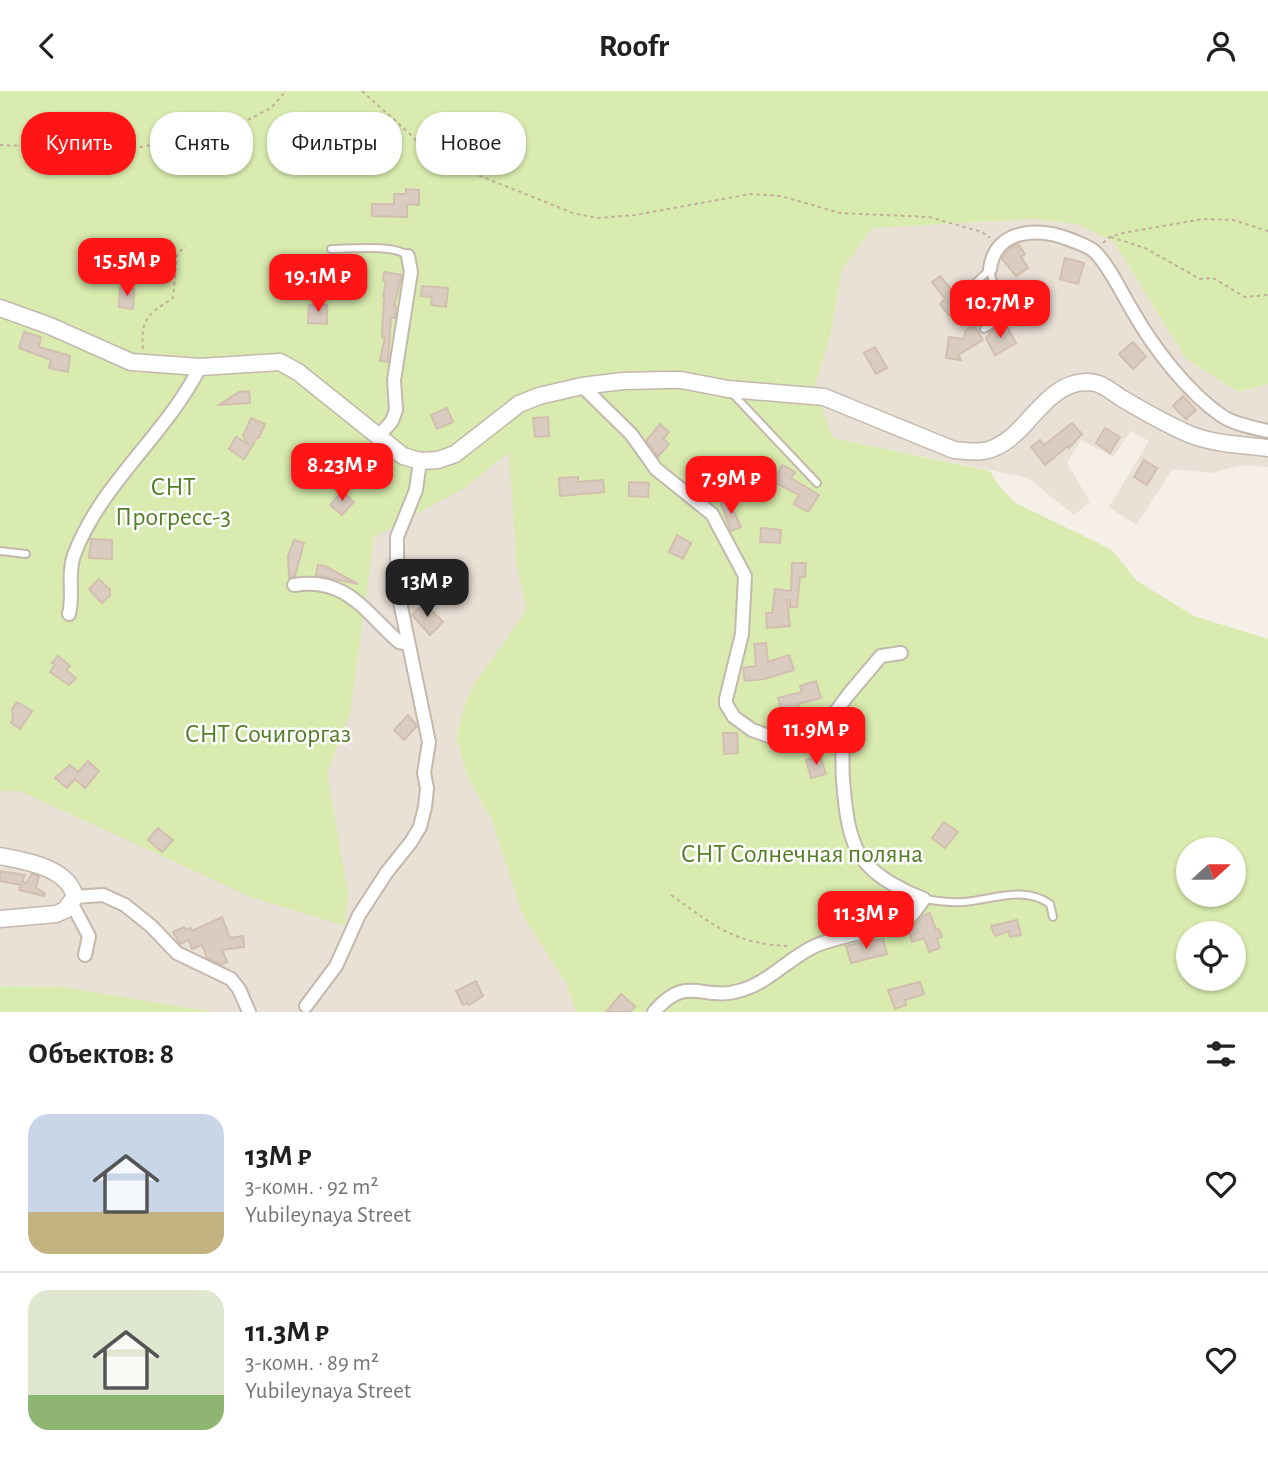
<!DOCTYPE html>
<html lang="ru">
<meta charset="utf-8">
<style>
:root{--surface:#fff;--page:#f6f6f6;--text:#202124;--muted:#757577;--line:#e0e0e0;--accent:#ff1515}
body{margin:0;font-family:"Alegreya Sans",sans-serif;background:var(--page);color:var(--text);height:100vh;display:flex;flex-direction:column;font-size:26px;white-space:nowrap}
*{box-sizing:border-box;margin:0}
p{font-size:23px;color:var(--muted)}
.icon{flex:none;width:38px;height:38px;fill:none;stroke:currentColor;stroke-width:2;stroke-linecap:round;stroke-linejoin:round}
.map{position:relative;height:921px;overflow:hidden}
.sheet{display:flex;flex-direction:column;background:var(--surface);flex:1}
.sheet>*{flex:none}
.hud{position:absolute;left:21px;top:21px;width:700px;height:63px;display:flex;gap:14px}
.needle{width:46px;rotate:69deg}
.tools{position:absolute;left:1176px;top:746px;display:grid;gap:14px}
.tools a{display:grid;place-items:center;width:70px;height:70px;border-radius:50%;background:var(--surface);box-shadow:0 2px 5px #0004;font-size:35px}
.price{position:absolute;translate:-50% -60px;padding:0 16px;border-radius:14px;background:var(--accent);color:#fff;font-size:23px;line-height:46px;filter:drop-shadow(0 2px 4px #0008)}
.price::after{content:'';position:absolute;left:50%;top:42px;width:21px;height:16px;margin-left:-10px;background:inherit;clip-path:polygon(0 0,100% 0,50% 100%)}
.price.current{background:#222;color:#fff}
ul{padding:0;list-style:none}
li{display:flex;align-items:center;gap:21px;height:175px;padding:0 28px}
li+li{border-top:2px solid var(--line)}
li span{display:grid;place-items:center;flex:none;width:196px;height:140px;border-radius:21px;color:#555}
li>.icon{margin-inline-start:auto}
span .icon{width:84px;height:84px;fill:#fffc;stroke-width:1}
li b{font-size:30px}
h2{display:flex;justify-content:space-between;align-items:center;height:84px;padding:0 28px;font-size:30px}
.chip{padding:0 24px;border-radius:28px;background:var(--surface);box-shadow:0 2px 5px #0004;font-size:24px;line-height:63px}
.chip.current{background:var(--accent);color:#fff}
header{display:flex;justify-content:space-between;align-items:center;height:91px;padding:0 28px;background:var(--surface);font-size:32px;font-weight:700}
.map>svg:first-child{display:block}
</style>
<header><svg class="icon" aria-label="back" viewBox="0 0 24 24"><path d="M15 5l-7 7 7 7"/></svg>Roofr<svg class="icon" aria-label="person" viewBox="0 0 24 24"><circle cx="12" cy="8" r="4"/><path d="M4 21q1-7 8-7t8 7"/></svg></header>
<div class="map">
<svg width="1268" height="921" viewBox="0 0 1268 921">
<rect width="100%" height="100%" fill="#f5efe8"/>
<polygon fill="#e9e0d6" points="1034,128 1077,133 1114,151 1186,268 1239,301 1268,293 1268,376 1244,374 1210,382 1173,378 1136,434 1109,416 1149,350 1131,340 1113,366 1081,349 1067,372 1090,411 1074,424 1028,387 833,347 466,610 456,646 467,684 492,730 523,825 566,892 576,921 214,921 63,896 0,896 0,133 814,298 831,241 842,178 873,137"/>
<g fill="#d9ebaf" fill-rule="evenodd">
<path d="M0,0H1268V293L1239,301L1186,268L1114,151L1077,133L1034,128L873,137L842,178L831,241L814,298L833,347L990,380L997,392L1014,411L1112,459L1137,490L1194,525L1268,548V921H576L566,892L523,825L492,730L467,684L456,646L466,610L473,595L527,518L517,476L509,361L466,396L374,446L350,623L327,682L348,803L345,835L251,806L20,700H0ZM1188,758H1234V803H1188ZM1188,842H1234V887H1188Z"/>
<polygon points="5,895 63,896 214,921 0,921 0,896"/>
</g>
<g fill="#daccc0" stroke="#d2bfb0" stroke-width="2">
<polygon points="406,98 419,99 419,114 407,113 407,126 372,125 372,113 394,113 394,103 406,103"/>
<polygon points="1018,153 1025,163 1021,166 1028,177 1016,185 1002,168 1007,160"/>
<polygon points="1065,167 1084,172 1078,193 1060,188"/>
<polygon points="384,181 402,184 394,215 396,215 395,227 391,227 388,271 380,270 385,246 382,246 384,206 383,206 386,190 383,189"/>
<polygon points="940,185 954,202 957,199 967,211 950,225 940,213 945,208 932,191"/>
<polygon points="422,195 448,197 446,216 431,214 432,206 421,205"/>
<polygon points="120,197 134,198 133,218 119,216"/>
<polygon points="309,214 327,214 327,233 308,232"/>
<polygon points="974,234 983,249 958,264 961,269 946,267 949,246 964,248 965,240"/>
<polygon points="1006,234 1016,252 995,264 986,247 991,240"/>
<polygon points="24,241 41,246 39,256 70,265 68,281 49,277 51,269 19,257"/>
<polygon points="1133,251 1146,266 1133,278 1119,263"/>
<polygon points="875,256 887,277 876,283 864,262"/>
<polygon points="249,300 250,312 219,314 239,301"/>
<polygon points="1183,305 1196,319 1186,328 1173,315"/>
<polygon points="447,317 453,331 437,338 431,324"/>
<polygon points="548,326 549,345 535,346 533,327"/>
<polygon points="251,327 265,333 259,347 257,347 244,368 229,358 236,346 249,354 243,345"/>
<polygon points="1072,332 1082,343 1069,357 1068,355 1045,374 1031,356 1040,349 1044,354"/>
<polygon points="660,333 669,341 663,348 669,353 658,366 646,350"/>
<polygon points="1105,337 1120,346 1110,362 1096,352"/>
<polygon points="1144,369 1157,377 1147,394 1134,386"/>
<polygon points="782,374 795,381 791,387 819,404 808,421 794,413 799,404 774,391"/>
<polygon points="578,386 578,391 603,389 604,401 560,405 559,387"/>
<polygon points="629,391 649,392 648,406 629,405"/>
<polygon points="342,401 354,411 342,424 330,414"/>
<polygon points="729,410 741,436 731,440 721,413"/>
<polygon points="761,437 781,439 780,452 760,451"/>
<polygon points="677,444 691,452 683,468 669,461"/>
<polygon points="91,448 112,449 112,468 89,467"/>
<polygon points="294,449 304,452 295,485 289,487 288,465"/>
<polygon points="792,472 806,472 805,486 800,486 797,516 790,516 790,509 787,509 790,535 767,537 766,522 772,522 775,498 791,500"/>
<polygon points="318,474 325,475 358,493 316,484"/>
<polygon points="99,488 110,499 110,504 102,512 89,498"/>
<polygon points="424,512 443,531 430,544 412,524"/>
<polygon points="766,552 768,571 789,564 794,579 764,588 745,590 743,577 756,575 754,553"/>
<polygon points="58,565 70,575 66,579 76,587 69,594 50,581 55,574 52,572"/>
<polygon points="816,590 821,607 798,613 800,620 783,624 778,607 802,601 800,595"/>
<polygon points="17,611 32,620 20,638 11,632 13,628 12,618"/>
<polygon points="408,624 417,635 404,649 394,639"/>
<polygon points="723,642 737,642 738,662 724,663"/>
<polygon points="820,665 826,683 811,687 806,669"/>
<polygon points="88,670 99,680 85,697 75,688 67,697 55,687 70,674 78,681"/>
<polygon points="944,731 958,741 945,757 932,747"/>
<polygon points="158,737 173,749 162,761 148,749"/>
<polygon points="0,780 25,784 22,790 26,792 32,783 39,785 36,797 45,802 44,805 19,799 21,794 0,790"/>
<polygon points="930,822 936,839 939,838 942,846 937,848 940,857 929,861 924,847 912,851 908,837 918,832 923,825"/>
<polygon points="222,826 230,847 243,845 244,856 222,859 227,871 221,874 207,867 202,854 192,858 189,849 180,853 173,841 184,836 185,839 191,837 192,840"/>
<polygon points="1017,829 1021,844 1010,846 1009,840 995,845 991,835"/>
<polygon points="883,848 887,863 851,872 846,855"/>
<polygon points="476,890 483,905 469,914 467,912 463,914 456,900"/>
<polygon points="920,891 924,903 905,909 906,914 895,918 888,899"/>
<polygon points="621,903 635,915 630,921 606,921"/>
</g>
<g fill="none" stroke-linecap="round" stroke-linejoin="round">
<g stroke="#c4b8ad" stroke-width="10">
<g id="service">
<path d="M331,158C350,158 395,153 408,165"/>
<polyline points="967,200 990,178 1000,223 998,230 984,238"/>
<polyline points="732,302 817,392"/>
<polyline points="0,460 26,463"/>
<path d="M924,808C937,810 949,812 963,811C992,809 1024,794 1050,813L1053,826"/>
</g>
</g>
<g stroke="#c4b8ad" stroke-width="16">
<g id="minor">
<path d="M990,178C995,137 1040,136 1071,149C1078,152 1089,155 1095,161C1110,176 1121,201 1132,219C1153,256 1187,301 1222,325C1234,333 1254,337 1268,340"/>
<path d="M582,295L631,343L656,378L712,423L745,485L742,543L726,608V613L734,626L752,639L769,645L781,646L835,638L842,645C843,660 842,675 843,689C845,715 848,754 867,773C880,788 905,801 924,808C920,813 916,820 911,825C895,839 840,843 815,855C789,867 769,891 742,899C702,912 688,881 654,921"/>
<polyline points="378,346 392,330 396,319 394,289 411,181 408,165"/>
<path d="M294,494C346,485 365,521 399,551L407,553"/>
<path d="M69,523C74,504 67,484 74,464C101,392 166,344 200,276"/>
<polyline points="823,638 848,604 881,565 901,562"/>
<polyline points="75,806 103,804 125,814 151,835 177,862 231,888 239,898 249,921"/>
<polyline points="72,813 89,845 85,864"/>
<polyline points="306,915 336,875 359,824 387,781 411,751 420,736 425,716 427,697 424,682 429,651 399,506 397,466 397,446 416,399 420,370"/>
</g>
</g>
<g stroke="#c4b8ad" stroke-width="19">
<g id="tertiary">
<path d="M0,217L50,235L131,271L200,276L280,271L298,281L403,365L420,370L438,369L455,363L519,313L539,305L582,295L623,290L667,289H681L728,298L824,306L954,359C968,360 983,363 996,356C1029,341 1045,293 1085,291C1089,291 1097,292 1101,294C1108,297 1116,304 1123,308C1145,321 1166,333 1189,343C1213,353 1242,354 1268,357"/>
<path d="M0,765C25,770 68,776 75,806L65,819L56,823L0,828"/>
</g>
</g>
<g stroke="#c3af9a" stroke-width="2" stroke-dasharray="3.5 3.5" stroke-linecap="butt">
<polyline points="362,0 410,43 430,65 573,122 597,127 635,124 750,103 781,105 840,122 929,126 982,141 990,147"/>
<polyline points="0,54 125,59 214,42 238,34 271,17 286,0"/>
<polyline points="1111,146 1145,157 1200,188 1213,187 1245,206 1268,204"/>
<polyline points="1103,152 1110,146 1123,142 1203,128 1233,129 1268,140"/>
<path d="M143,258C140,227 149,223 173,207L177,164L185,155"/>
<path d="M671,804C714,834 733,853 789,855"/>
</g>
<use href="#service" stroke="#fff" stroke-width="6"/>
<use href="#minor" stroke="#fff" stroke-width="12"/>
<use href="#tertiary" stroke="#fff" stroke-width="16"/>
</g>
<g text-anchor="middle" stroke-width="5" stroke-linejoin="round" paint-order="stroke">
<g font-size="26" fill="#547e26" stroke="#fff">
<text x="173" y="404">СНТ<tspan x="173" dy="30">Прогресс-3</tspan></text>
<text x="268" y="651">СНТ Сочигоргаз</text>
<text x="802" y="771">СНТ Солнечная поляна</text>
</g>
</g>
</svg>
<div class="tools">
<a><svg class="needle" viewBox="-14 -14 28 28"><path d="M0-13l5 13h-10z" fill="#e53935"/><path d="M0 13l5-13h-10z" fill="#757577"/></svg></a>
<a><svg class="icon" aria-label="locate" viewBox="0 0 24 24"><circle cx="12" cy="12" r="6"/><path d="M12 2v4M12 18v4M2 12h4M18 12h4"/></svg></a>
</div>
<b class="price" style="left:127px;top:207px">15.5M ₽</b>
<b class="price" style="left:318px;top:223px">19.1M ₽</b>
<b class="price" style="left:1000px;top:249px">10.7M ₽</b>
<b class="price" style="left:342px;top:412px">8.23M ₽</b>
<b class="price" style="left:731px;top:425px">7.9M ₽</b>
<b class="price current" style="left:427px;top:528px">13M ₽</b>
<b class="price" style="left:816px;top:676px">11.9M ₽</b>
<b class="price" style="left:866px;top:860px">11.3M ₽</b>
<div class="hud">
<a class="chip current">Купить</a>
<a class="chip">Снять</a>
<a class="chip">Фильтры</a>
<a class="chip">Новое</a>
</div>
</div>
<section class="sheet">
<h2>Объектов: 8<svg class="icon" aria-label="filters" viewBox="0 0 24 24"><path d="M4 7h16M4 17h16"/><circle cx="9" cy="7" r="2"/><circle cx="15" cy="17" r="2"/></svg></h2>
<ul>
<li><span style="background:linear-gradient(#c9d6e8 70%,#c2b280 0)"><svg class="icon" aria-label="home" viewBox="0 0 24 24"><path d="M3 11l9-7 9 7M6 9v11h12V9"/></svg></span><div><b>13M ₽</b><p>3-комн. · 92 m²</p><p>Yubileynaya Street</p></div><svg class="icon" aria-label="heart" viewBox="0 0 24 24"><path d="M12 20l-8-8c-3-5 5-10 8-4 3-6 11-1 8 4z"/></svg></li>
<li><span style="background:linear-gradient(#dfe7d0 75%,#8fb573 0)"><svg class="icon" aria-label="home" viewBox="0 0 24 24"><path d="M3 11l9-7 9 7M6 9v11h12V9"/></svg></span><div><b>11.3M ₽</b><p>3-комн. · 89 m²</p><p>Yubileynaya Street</p></div><svg class="icon" aria-label="heart" viewBox="0 0 24 24"><path d="M12 20l-8-8c-3-5 5-10 8-4 3-6 11-1 8 4z"/></svg></li>
</ul>
</section>
